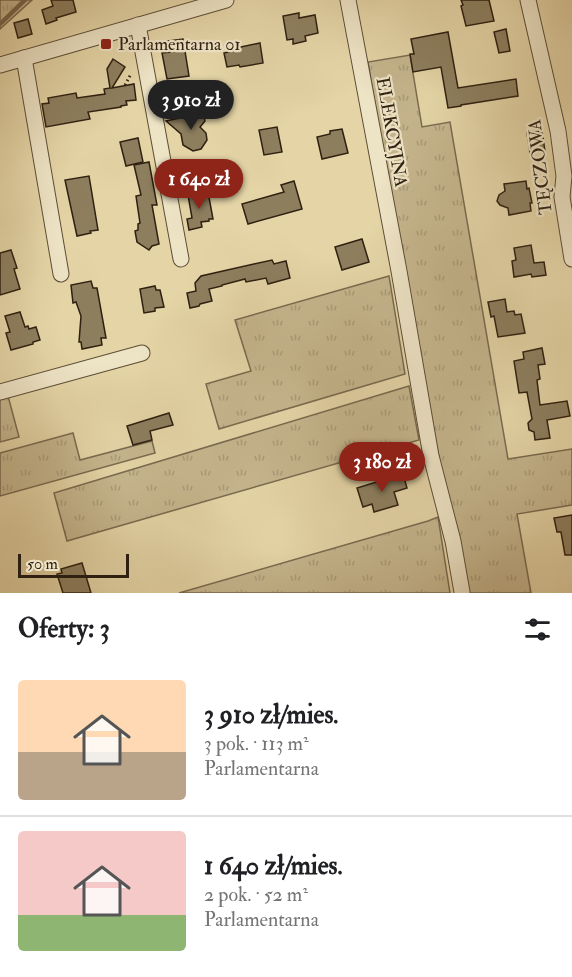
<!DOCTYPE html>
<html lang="pl">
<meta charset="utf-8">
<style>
:root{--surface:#fff;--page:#f6f6f6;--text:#202124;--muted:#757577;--line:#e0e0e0;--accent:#8f2418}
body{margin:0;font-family:"IM FELL Double Pica",serif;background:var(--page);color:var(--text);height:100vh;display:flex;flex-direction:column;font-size:22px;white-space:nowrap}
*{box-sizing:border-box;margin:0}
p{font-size:20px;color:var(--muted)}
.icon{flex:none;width:33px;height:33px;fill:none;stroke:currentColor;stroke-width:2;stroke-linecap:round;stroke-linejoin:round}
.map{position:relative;height:593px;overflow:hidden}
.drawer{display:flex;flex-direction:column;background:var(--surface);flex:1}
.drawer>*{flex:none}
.scale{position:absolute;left:18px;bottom:15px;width:111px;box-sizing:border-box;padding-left:6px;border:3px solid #2f2011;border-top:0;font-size:16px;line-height:21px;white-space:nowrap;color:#2f2011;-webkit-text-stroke:4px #ede3c5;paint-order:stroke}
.price{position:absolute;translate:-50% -51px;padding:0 14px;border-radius:21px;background:var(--accent);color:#fff;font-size:20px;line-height:39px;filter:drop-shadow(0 2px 3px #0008)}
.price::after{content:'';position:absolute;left:50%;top:36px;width:18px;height:14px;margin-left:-9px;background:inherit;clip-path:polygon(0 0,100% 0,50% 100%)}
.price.current{background:#222;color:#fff}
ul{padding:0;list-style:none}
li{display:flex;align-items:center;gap:18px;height:150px;padding:0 18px}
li+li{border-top:2px solid var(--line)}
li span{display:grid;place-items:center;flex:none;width:168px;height:120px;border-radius:6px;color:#555}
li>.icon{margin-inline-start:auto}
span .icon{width:72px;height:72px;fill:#fffc;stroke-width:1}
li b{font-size:26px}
h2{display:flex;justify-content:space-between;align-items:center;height:72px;padding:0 18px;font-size:26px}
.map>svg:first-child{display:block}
</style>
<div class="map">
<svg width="572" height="593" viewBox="0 0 572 593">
<defs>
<pattern id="grass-tufts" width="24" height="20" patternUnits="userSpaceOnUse" patternTransform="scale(1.5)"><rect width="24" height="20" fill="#c5b58d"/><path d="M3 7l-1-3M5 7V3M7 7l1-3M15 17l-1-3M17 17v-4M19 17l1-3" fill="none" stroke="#aa9b79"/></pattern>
</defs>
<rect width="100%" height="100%" fill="#e4d4a6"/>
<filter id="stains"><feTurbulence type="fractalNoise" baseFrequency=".00333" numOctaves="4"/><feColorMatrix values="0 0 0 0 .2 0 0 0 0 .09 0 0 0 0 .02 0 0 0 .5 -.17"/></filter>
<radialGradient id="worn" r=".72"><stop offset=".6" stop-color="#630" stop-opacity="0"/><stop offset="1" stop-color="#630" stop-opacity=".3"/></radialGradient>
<g fill="url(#grass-tufts)" stroke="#7a6a4f" stroke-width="1.5">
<polygon points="0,0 32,0 0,29"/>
<path d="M410,55L422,127L450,122L508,459L572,449V505L517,514L531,593H467C429,417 397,240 368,62Z"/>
<polygon points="389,276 405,374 219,429 206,384 251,371 235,320"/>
<polygon points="409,386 419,440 67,541 54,493"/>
<polygon points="8,396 19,437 0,442 0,398"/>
<polygon points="73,433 80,460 152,441 155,453 0,496 0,453"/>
<polygon points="438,517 450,593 179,593 428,521"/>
</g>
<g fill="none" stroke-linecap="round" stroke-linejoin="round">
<polyline stroke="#76674c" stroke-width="4.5" points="0,24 25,0"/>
</g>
<g fill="#8d7e5e" stroke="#2f2011" stroke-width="1.5">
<polygon points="51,0 73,0 76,12 56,18 57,20 46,24 42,10 53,6"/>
<polygon points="461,0 489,0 494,21 466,26 461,6 463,5"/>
<polygon points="299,13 299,18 315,15 318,33 305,36 306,41 293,44 293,39 287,40 283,16"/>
<polygon points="28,19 32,34 18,38 14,23"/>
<polygon points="506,29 510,51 499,53 494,32"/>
<polygon points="448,32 458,88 516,79 518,96 461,105 461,106 448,108 441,67 413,72 410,54 414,54 411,39"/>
<polygon points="183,39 189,76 167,79 162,53 170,52 168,41"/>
<polygon points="260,43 263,63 240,67 239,65 227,67 224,53 237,50 236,48"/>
<polygon points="113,59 125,67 112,88 134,84 136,100 126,101 127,105 121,106 121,107 88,112 90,119 46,127 42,104 49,103 48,98 76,93 77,98 105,94 104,89 110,88 107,69"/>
<polygon points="203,113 205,121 200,127 206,133 207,140 201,149 193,151 183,145 181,134 166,121"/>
<polygon points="277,127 282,152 264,155 259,130"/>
<polygon points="342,129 348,153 322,159 317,137 330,134 330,131"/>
<polygon points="542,131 545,151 530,153 527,133"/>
<polygon points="138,138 143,162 126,166 120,142"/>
<polygon points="149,162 157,205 152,205 159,244 152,246 149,250 137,242 135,231 138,230 138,224 140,223 136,196 141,195 134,165"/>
<polygon points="89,176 98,230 90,231 91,233 77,236 65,180"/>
<polygon points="294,181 302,209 248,224 242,204 284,192 281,185"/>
<polygon points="526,181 527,189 529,188 532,203 530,203 531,211 509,215 508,208 500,205 497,201 499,195 505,191 504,184"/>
<polygon points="208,192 213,219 209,219 209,221 201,222 202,227 189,230 187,219 192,218 188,195"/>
<polygon points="362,239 369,262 342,270 335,247"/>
<polygon points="531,245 534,263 544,262 546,275 532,277 531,274 514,277 512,261 516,260 514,248"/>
<polygon points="11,250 17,268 14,269 20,289 0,295 0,253"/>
<polygon points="272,260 274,264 286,261 290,278 268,284 266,278 246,282 245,279 222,285 222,286 209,289 212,301 200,304 199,306 190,308 187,293 196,291 195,283 201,276"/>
<polygon points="91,281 93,288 97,288 106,338 101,338 102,345 82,349 81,342 79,342 81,316 76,302 73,303 71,285"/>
<polygon points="155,286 156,290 160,290 164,307 155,308 155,311 144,313 140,289"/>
<polygon points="505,299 507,312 514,311 515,315 521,314 525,333 498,337 494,316 491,317 488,302"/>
<polygon points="20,312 25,327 28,326 29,329 36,327 40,340 33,342 33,344 11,350 6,333 10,332 5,316"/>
<polygon points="542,348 545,364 538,365 540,379 537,380 540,405 567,401 570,416 547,420 550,438 535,440 534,432 529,430 528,423 532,419 527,392 519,393 514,361 524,359 523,352"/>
<polygon points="169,413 173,425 150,431 152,440 133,445 127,426"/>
<polygon points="403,474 407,488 394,492 398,505 374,512 372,504 363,507 357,488"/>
<polygon points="572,515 572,555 565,555 561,532 557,532 554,518"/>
<polygon points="82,563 91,593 63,593 57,574 62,573 61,569"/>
</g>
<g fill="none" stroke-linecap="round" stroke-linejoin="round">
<g stroke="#5c4d36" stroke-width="17">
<g id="minor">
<polyline points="348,0 399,271 431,456 453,541 462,592"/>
<polyline points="528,0 558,131 564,176 562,197 572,259"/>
<polyline points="138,25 181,259"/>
<polyline points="24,58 61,274"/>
<polyline points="0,65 226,0"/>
<polyline points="0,392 142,353"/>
</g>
</g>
<polyline stroke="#2f2011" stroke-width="3" stroke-dasharray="1.5 3" stroke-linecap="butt" points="125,85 131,74"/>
<use href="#minor" stroke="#ede3c5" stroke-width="15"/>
</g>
<rect fill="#8f2418" stroke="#ede3c5" stroke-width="2" x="100" y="38" width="12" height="12" rx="3"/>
<g text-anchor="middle" stroke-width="4.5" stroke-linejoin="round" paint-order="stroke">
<g font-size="18" fill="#2f2011" stroke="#ede3c5" text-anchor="start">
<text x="118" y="50">Parlamentarna 01</text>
</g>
<g font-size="18" fill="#2f2011" stroke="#ede3c5">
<text transform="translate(392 132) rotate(80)" y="6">ELEKCYJNA</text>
<text transform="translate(540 167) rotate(-97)" y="6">TĘCZOWA</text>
</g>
</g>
<rect width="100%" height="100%" filter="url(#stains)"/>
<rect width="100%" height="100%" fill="url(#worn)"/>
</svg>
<div class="scale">50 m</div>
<b class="price current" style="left:191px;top:131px">3 910 zł</b>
<b class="price" style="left:199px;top:210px">1 640 zł</b>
<b class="price" style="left:382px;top:493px">3 180 zł</b>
</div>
<section class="drawer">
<h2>Oferty: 3<svg class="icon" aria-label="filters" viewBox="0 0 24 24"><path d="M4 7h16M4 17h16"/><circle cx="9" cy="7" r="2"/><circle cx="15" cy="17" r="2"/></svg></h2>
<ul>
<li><span style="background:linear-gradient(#ffd9b3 60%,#b9a48a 0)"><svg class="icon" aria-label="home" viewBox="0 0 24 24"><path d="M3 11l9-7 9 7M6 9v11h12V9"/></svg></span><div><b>3 910 zł/mies.</b><p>3 pok. · 113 m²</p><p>Parlamentarna</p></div></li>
<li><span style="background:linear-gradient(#f6c9c9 70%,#8fb573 0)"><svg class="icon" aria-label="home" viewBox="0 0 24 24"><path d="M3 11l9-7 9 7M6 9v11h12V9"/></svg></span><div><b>1 640 zł/mies.</b><p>2 pok. · 52 m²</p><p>Parlamentarna</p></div></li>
</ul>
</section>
